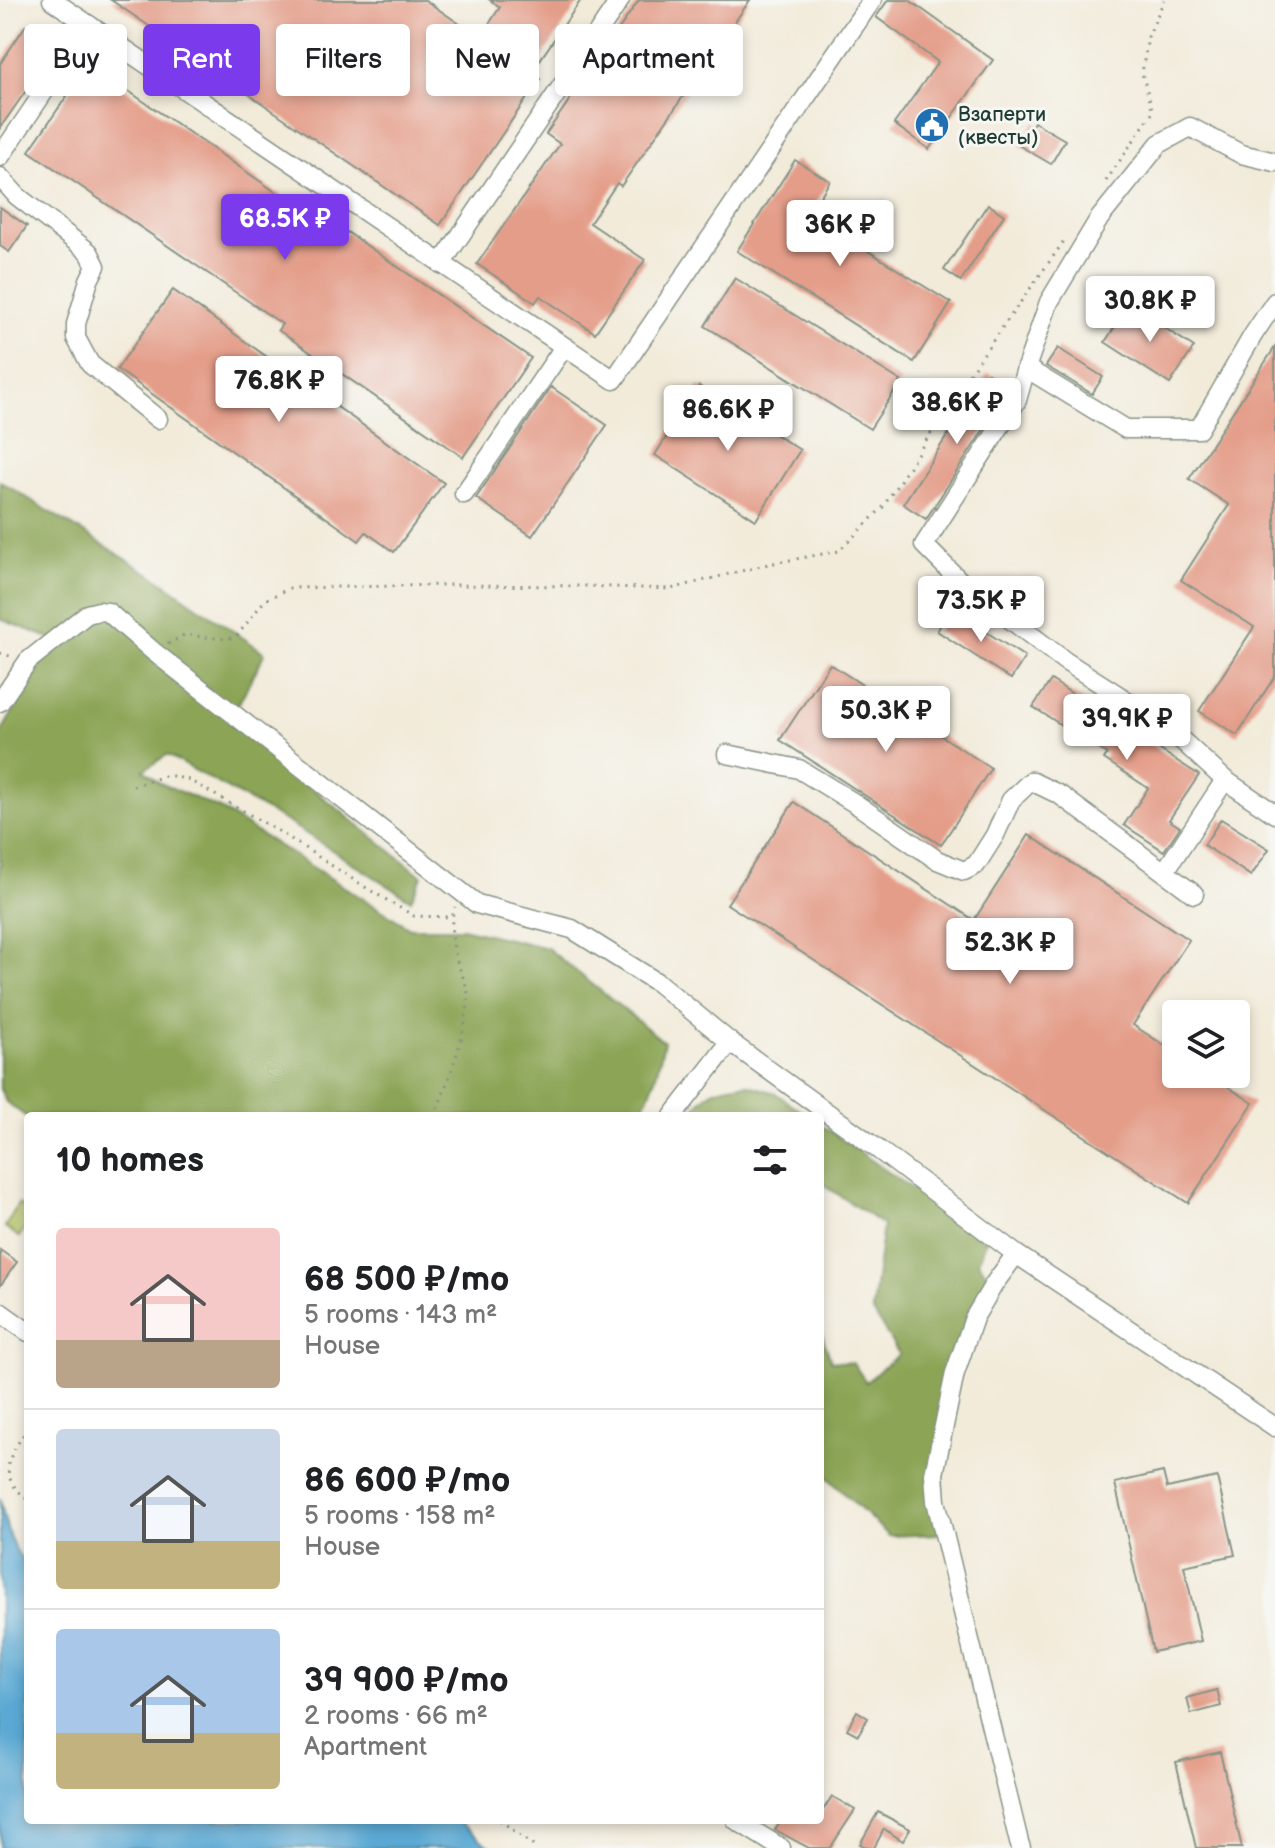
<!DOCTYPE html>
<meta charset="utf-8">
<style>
:root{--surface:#fff;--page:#f2f2f2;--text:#202124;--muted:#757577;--line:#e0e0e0;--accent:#7c3aed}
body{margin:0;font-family:"Balsamiq Sans",sans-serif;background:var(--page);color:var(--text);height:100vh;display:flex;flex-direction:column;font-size:30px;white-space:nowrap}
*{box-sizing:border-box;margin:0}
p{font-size:26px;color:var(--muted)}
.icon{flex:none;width:44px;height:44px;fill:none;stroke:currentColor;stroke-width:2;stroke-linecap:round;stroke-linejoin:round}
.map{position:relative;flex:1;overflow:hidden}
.panel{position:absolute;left:24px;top:1112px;width:800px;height:712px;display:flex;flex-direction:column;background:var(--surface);border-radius:8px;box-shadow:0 4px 12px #0003}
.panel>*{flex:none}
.top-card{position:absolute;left:24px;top:24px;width:800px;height:72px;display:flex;gap:16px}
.tools{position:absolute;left:1162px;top:1000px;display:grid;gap:16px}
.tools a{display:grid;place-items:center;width:88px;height:88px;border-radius:8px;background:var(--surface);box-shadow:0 4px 12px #0003;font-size:40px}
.price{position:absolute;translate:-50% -68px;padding:0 18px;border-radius:8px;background:#fff;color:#222;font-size:26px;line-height:52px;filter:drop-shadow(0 2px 4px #0008)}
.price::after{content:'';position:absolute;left:50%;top:48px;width:24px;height:18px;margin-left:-12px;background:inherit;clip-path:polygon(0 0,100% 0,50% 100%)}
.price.current{background:var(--accent);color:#fff}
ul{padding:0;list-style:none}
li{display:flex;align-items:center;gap:24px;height:200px;padding:0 32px}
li+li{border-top:2px solid var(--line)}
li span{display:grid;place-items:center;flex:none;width:224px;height:160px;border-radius:8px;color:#555}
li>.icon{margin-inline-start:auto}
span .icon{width:96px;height:96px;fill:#fffc;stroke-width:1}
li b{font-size:34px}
h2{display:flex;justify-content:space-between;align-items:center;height:96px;padding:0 32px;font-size:34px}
.pill{padding:0 28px;border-radius:8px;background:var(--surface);box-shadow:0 4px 12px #0003;font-size:28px;line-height:72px}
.pill.current{background:var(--accent);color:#fff}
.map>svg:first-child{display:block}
</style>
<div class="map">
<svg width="1275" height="1848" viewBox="0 0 1275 1848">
<rect width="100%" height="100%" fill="#f6f6f2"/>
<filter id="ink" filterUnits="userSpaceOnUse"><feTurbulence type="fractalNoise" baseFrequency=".0125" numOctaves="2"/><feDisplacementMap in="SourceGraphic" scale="16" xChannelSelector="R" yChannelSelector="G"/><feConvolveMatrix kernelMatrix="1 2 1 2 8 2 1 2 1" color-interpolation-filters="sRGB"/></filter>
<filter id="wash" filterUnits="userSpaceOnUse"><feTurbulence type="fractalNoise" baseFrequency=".006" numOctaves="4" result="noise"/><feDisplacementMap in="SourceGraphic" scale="32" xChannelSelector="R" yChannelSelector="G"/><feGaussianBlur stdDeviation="1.8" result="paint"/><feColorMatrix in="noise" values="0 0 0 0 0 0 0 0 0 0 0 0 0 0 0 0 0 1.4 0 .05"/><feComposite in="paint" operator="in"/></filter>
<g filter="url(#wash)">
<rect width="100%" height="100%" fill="#f2ebda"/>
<polygon fill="#afbc5e" stroke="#677c49" stroke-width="2" points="18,1204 28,1209 28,1224 19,1237 5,1227"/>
<g fill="#8ba455" stroke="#557044" stroke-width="2">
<path d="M0,481L155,577L265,653L229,722L422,876L411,900L289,823L167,755L144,770L160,783L218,808L410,928H462L547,948L664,1042C658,1067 653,1096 637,1116H28V1118L6,1102L0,1089V734L22,697L52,639L0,619Z"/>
<path d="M746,1084L775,1093L808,1116H689C710,1089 711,1088 746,1084Z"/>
<polygon points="820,1124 986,1241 978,1262 989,1277 949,1377 938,1534 889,1536 826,1476 820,1406 820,1329 831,1361 853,1363 866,1382 899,1354 872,1310 883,1225 820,1182"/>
</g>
<path fill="#5aa8d3" stroke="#3c7284" stroke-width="2" d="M0,1499C6,1524 9,1547 28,1566V1820H456L492,1848H0Z"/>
<g id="blocks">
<g fill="#e49d89">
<polygon points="111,0 425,0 480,38 500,7 490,0 581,0 531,73 540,79 440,225"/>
<polygon points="639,0 750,0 621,186 617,183 590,223 645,260 595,333 540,296 535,303 477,264 560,144 546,134"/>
<polygon points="888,0 909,0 993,60 929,149 894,124 938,62 876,17"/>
<polygon points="26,25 57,46 0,128 0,64"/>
<polygon points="89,64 343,238 347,232 531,358 463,457 278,330 282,324 29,151"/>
<polygon points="1034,122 1065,140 1051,164 1020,146"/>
<polygon points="795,160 830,181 809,214 951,303 914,362 737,251"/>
<polygon points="988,204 1004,215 961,281 944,270"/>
<polygon points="0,207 27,226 9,252 0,246"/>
<polygon points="735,278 901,381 870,429 705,326"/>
<polygon points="173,290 444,483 394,552 366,532 359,541 117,369"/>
<polygon points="1129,305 1194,347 1170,384 1105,342"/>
<polygon points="1275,347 1275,676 1237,735 1199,711 1254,627 1181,580 1229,505 1189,479"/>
<polygon points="1058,348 1103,377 1092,394 1046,366"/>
<polygon points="988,373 1008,386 1006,395 926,519 903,504"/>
<polygon points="699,386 800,450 756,520 655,455"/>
<polygon points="551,387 607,425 532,536 476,498"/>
<polygon points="951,609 1025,657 1011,679 937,631"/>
<polygon points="830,664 991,768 941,845 780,740"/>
<polygon points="1051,680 1199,775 1169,820 1180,827 1164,851 1124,825 1148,788 1104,759 1107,754 1033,707"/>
<polygon points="794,802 974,920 1029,835 1189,940 1133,1025 1176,1053 1176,1074 1208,1074 1253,1103 1188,1203 727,904"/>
<polygon points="1221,819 1269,849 1251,876 1204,845"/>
<polygon points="0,1250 17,1262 0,1286"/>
<polygon points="1163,1472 1167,1488 1217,1477 1235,1555 1184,1566 1201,1641 1153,1652 1115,1483"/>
<polygon points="1217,1690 1221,1706 1191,1714 1187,1698"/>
<polygon points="857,1711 868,1718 858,1735 847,1729"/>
<polygon points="1220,1752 1242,1848 1196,1848 1176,1762"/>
<polygon points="832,1796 855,1810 830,1848 809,1848 775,1830 782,1820 820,1820 820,1815"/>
<polygon points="878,1812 910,1829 903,1841 884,1829 874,1848 868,1848 860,1844"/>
</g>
</g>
</g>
<g filter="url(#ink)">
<use href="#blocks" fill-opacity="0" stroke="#889487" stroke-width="2"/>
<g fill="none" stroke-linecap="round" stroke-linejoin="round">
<g stroke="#889487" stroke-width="21">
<g id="minor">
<polyline points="52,0 614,380 872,0"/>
<polyline points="0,157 89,25"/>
<polyline points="1275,162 1241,154 1190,127 1159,144 1099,219 1049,302 1026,368 1017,400 924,545 961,582 1065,661 1165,725 1225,780 1275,814"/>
<polyline points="0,177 17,196 89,252 96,266 89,280 76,324 76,338 90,364 158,419"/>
<polyline points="441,264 620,0"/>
<polyline points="1026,368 1126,429 1199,429 1253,335 1275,302"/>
<polyline points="464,494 564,347"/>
<polyline points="0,702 28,661 87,614 99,611 108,612 154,652 477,904 572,929 658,983 730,1042 879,1150 1016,1254 1275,1427"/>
<polyline points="727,754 799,769 856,804 937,860 964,871 976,865 995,835 1011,800 1031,781 1060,795 1194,894"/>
<polyline points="1165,871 1225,780"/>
<polyline points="673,1116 730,1042"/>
<polyline points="1016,1254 994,1284 974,1318 955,1373 934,1474 936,1501 1019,1842 1021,1848"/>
<polyline points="0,1312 28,1332"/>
<polyline points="736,1820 781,1848"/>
</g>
</g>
<g stroke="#889487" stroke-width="3" stroke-dasharray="2 6" stroke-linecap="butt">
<polyline points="1106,181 1153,112 1142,73 1148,37 1164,0"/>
<polyline points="168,644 184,635 227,639 236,637 265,600 290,588 447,585 584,586 671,589 768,564 839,551 883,507 967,377 1067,237"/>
<polyline points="0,653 13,657"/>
<polyline points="133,786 168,775 189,780 280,832 368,889 414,916 451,917"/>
<path d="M435,1116C448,1079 464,1042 468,1003C470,988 461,975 457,961C452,944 449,923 455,907"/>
<path d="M28,1428C18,1444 2,1461 11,1481C14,1488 23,1495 28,1500"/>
<polyline points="500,1820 536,1848"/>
</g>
<use href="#minor" stroke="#fff" stroke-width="18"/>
</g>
</g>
<defs>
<g id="civic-disc" transform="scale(1.8)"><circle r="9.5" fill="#1f6fb2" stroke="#f6f6f2"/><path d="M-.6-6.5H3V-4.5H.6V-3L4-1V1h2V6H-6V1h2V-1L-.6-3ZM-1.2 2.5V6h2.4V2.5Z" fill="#fff"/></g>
</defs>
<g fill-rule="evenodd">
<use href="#civic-disc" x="932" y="125"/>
</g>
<g text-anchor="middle" stroke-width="6" stroke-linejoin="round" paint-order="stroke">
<g font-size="20" fill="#1f3d34" stroke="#f6f6f2" text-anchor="start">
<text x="958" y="121">Взаперти<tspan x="958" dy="23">(квесты)</tspan></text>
</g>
</g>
</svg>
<div class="tools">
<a><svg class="icon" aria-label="layers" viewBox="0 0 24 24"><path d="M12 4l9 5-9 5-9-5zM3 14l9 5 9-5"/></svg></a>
</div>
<b class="price current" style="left:285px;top:262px">68.5K ₽</b>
<b class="price" style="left:840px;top:268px">36K ₽</b>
<b class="price" style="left:1150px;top:344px">30.8K ₽</b>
<b class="price" style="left:279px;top:424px">76.8K ₽</b>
<b class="price" style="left:957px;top:446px">38.6K ₽</b>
<b class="price" style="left:728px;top:453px">86.6K ₽</b>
<b class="price" style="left:981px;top:644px">73.5K ₽</b>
<b class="price" style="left:886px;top:754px">50.3K ₽</b>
<b class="price" style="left:1127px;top:762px">39.9K ₽</b>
<b class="price" style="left:1010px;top:986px">52.3K ₽</b>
<div class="top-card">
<a class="pill">Buy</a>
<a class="pill current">Rent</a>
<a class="pill">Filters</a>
<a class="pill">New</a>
<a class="pill">Apartment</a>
</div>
<section class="panel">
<h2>10 homes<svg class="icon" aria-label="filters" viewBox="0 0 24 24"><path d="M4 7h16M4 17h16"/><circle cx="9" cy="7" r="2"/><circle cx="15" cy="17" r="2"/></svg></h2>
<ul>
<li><span style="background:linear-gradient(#f6c9c9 70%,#b9a48a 0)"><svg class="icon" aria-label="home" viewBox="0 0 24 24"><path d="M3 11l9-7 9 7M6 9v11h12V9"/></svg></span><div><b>68 500 ₽/mo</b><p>5 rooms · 143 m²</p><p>House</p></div></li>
<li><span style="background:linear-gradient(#c9d6e8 70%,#c2b280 0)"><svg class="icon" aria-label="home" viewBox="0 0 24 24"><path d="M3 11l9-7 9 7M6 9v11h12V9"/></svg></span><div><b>86 600 ₽/mo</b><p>5 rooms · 158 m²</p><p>House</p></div></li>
<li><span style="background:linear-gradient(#a9c7e8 65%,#c2b280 0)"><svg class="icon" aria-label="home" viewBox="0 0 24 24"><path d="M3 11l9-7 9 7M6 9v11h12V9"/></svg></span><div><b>39 900 ₽/mo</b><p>2 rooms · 66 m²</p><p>Apartment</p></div></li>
</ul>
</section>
</div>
